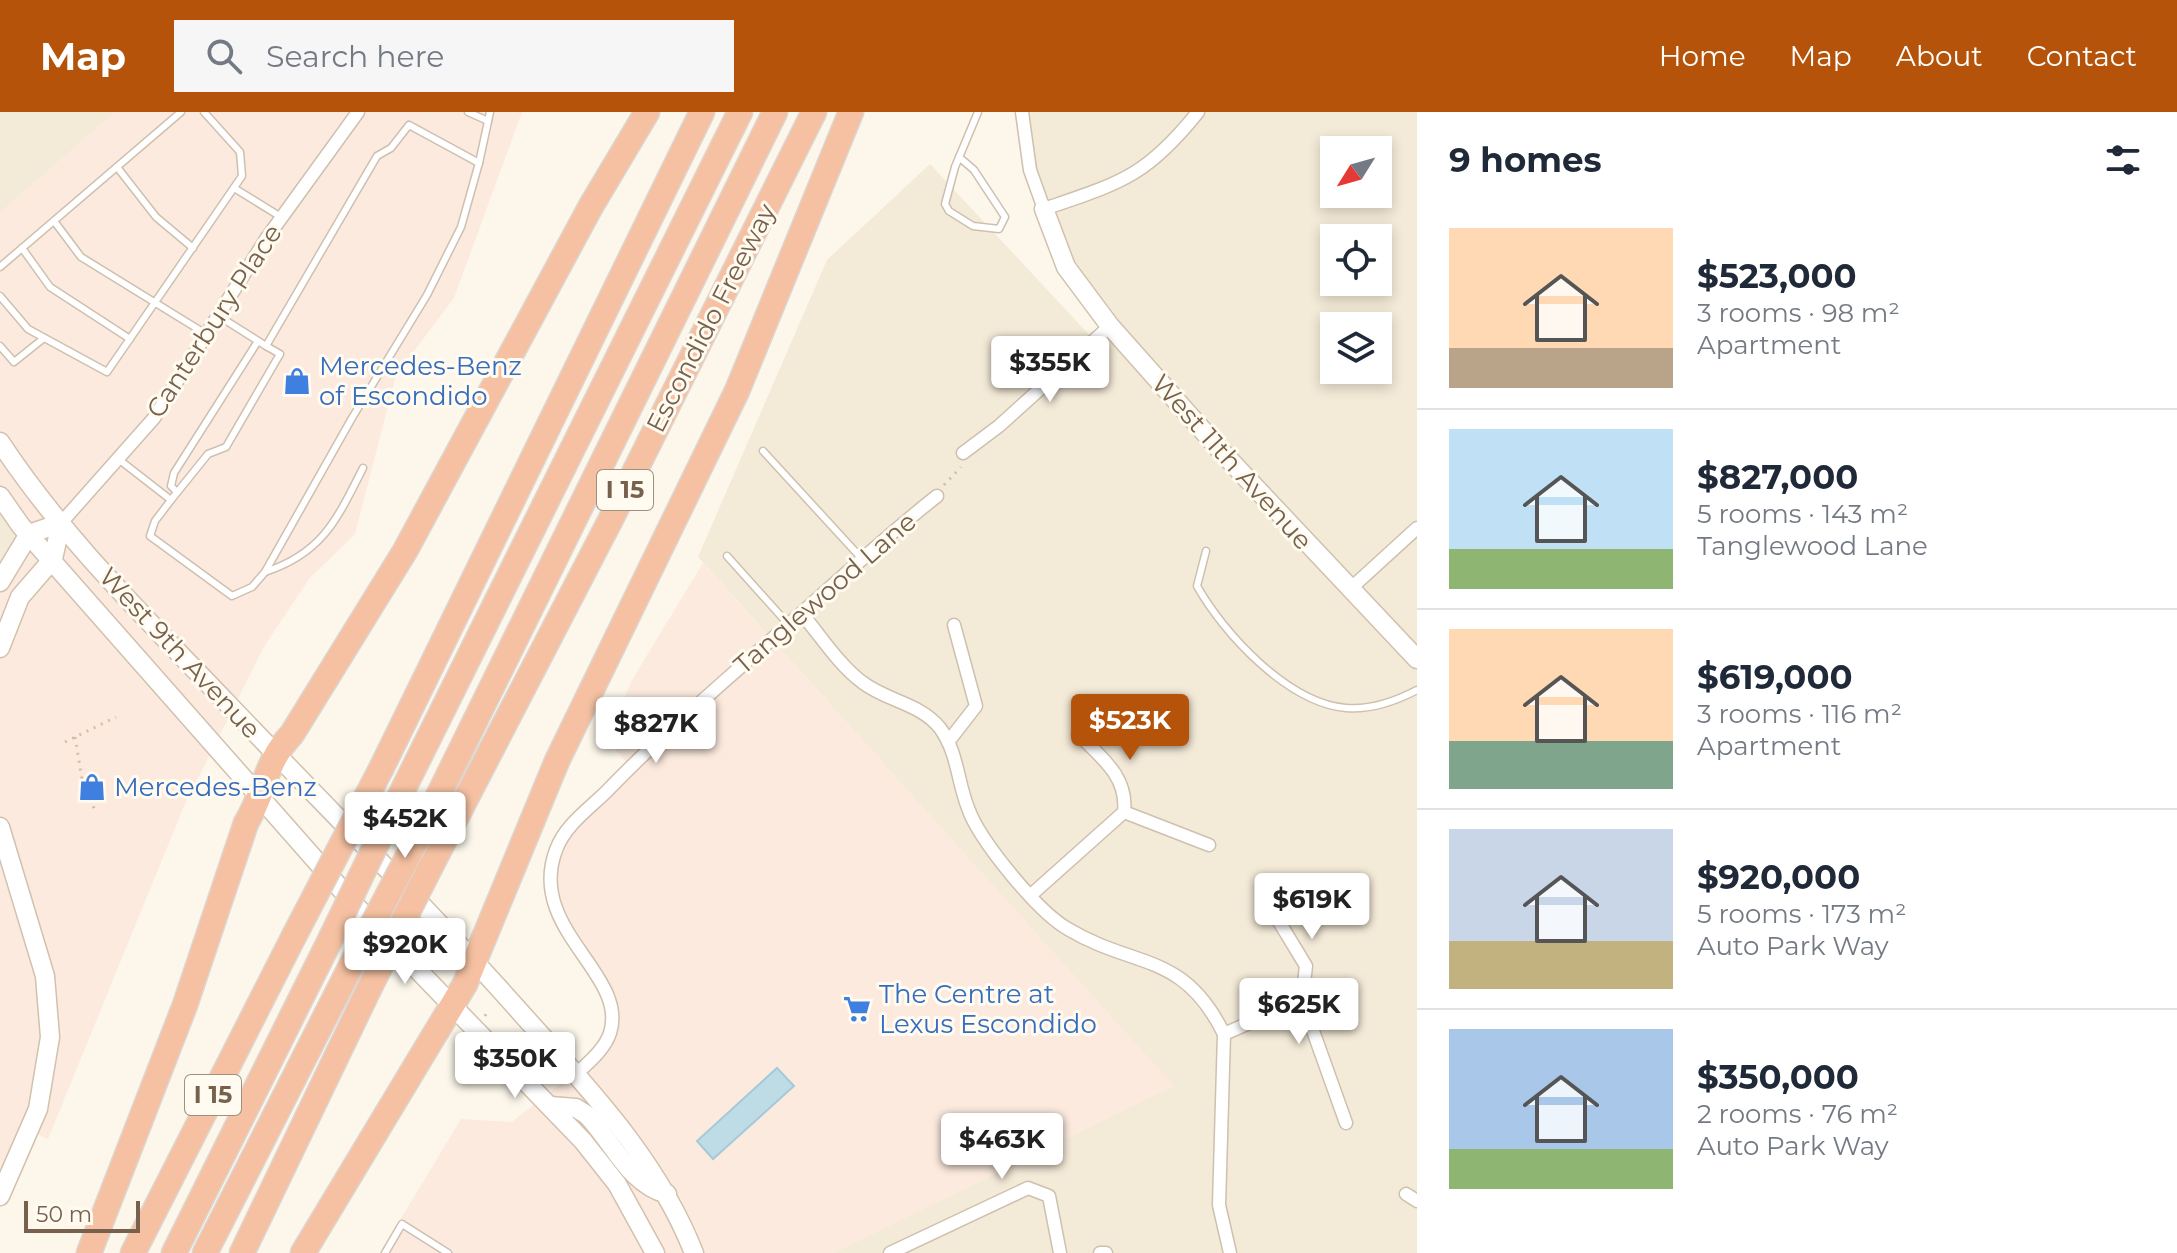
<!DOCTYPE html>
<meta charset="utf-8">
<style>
:root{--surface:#fff;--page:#f6f6f7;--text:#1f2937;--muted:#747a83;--line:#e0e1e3;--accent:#b45309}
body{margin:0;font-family:Montserrat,sans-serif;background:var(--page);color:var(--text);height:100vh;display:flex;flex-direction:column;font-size:30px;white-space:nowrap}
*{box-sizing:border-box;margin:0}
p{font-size:26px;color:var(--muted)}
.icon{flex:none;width:44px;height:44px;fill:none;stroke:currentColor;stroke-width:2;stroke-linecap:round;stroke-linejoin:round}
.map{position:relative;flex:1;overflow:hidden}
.sheet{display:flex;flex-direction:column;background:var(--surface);width:760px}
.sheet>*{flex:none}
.needle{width:52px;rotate:233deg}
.controls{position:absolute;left:1320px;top:24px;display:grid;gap:16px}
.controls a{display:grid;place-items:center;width:72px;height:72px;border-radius:0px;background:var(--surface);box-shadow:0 4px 12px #0003;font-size:40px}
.scale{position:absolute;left:24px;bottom:20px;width:116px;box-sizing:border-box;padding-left:8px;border:4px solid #77614d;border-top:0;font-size:22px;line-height:28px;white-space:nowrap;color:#77614d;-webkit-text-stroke:6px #fffbf0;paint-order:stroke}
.price{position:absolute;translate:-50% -68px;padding:0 18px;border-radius:8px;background:#fff;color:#222;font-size:26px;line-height:52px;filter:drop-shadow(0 2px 4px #0008)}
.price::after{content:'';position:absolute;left:50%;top:48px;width:24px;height:18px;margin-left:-12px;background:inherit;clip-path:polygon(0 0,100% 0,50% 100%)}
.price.active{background:var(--accent);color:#fff}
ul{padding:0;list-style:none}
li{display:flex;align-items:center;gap:24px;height:200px;padding:0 32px}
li+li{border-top:2px solid var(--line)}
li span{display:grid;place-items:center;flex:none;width:224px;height:160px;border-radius:0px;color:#555}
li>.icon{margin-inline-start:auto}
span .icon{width:96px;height:96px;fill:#fffc;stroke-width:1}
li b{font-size:34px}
h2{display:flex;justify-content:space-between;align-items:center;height:96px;padding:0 32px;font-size:34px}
header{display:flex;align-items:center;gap:48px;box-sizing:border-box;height:112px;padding:0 40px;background:var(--accent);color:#fff}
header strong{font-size:38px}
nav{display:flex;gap:44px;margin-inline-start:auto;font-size:28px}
.search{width:560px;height:72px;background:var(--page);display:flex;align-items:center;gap:20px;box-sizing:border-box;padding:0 28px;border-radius:0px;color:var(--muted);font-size:30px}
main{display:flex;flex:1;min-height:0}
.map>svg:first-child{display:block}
</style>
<header>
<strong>Map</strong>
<div class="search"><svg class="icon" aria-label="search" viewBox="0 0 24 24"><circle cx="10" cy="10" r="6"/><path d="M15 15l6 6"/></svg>Search here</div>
<nav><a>Home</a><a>Map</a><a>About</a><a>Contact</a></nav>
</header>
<main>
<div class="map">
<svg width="1417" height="1141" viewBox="0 0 1417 1141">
<rect width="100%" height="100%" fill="#fcf7ea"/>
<g fill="#f4ead8" fill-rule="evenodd">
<polygon points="0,0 115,0 0,101"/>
<path d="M1022,0H1417V1141H833L1173,974L698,445L827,148L930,52L1094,228L1110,213L1066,155L1030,58ZM1334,38H1378V82H1334ZM1334,126H1378V170H1334ZM1334,214H1378V258H1334Z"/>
<polygon points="0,380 33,423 0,477"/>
</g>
<g fill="#fceade">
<polygon points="115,0 522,0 454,186 396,263 355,422 309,467 265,533 184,694 48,1027 27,1018 0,1084 0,477 33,423 0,380 0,101"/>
<polygon points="703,451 1174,974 833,1141 380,1141 461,1007 512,1010 594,945 613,905 552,791 556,737 629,653 607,628 632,568"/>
</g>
<polygon fill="#bedce6" stroke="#a4cad8" stroke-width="2" points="777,956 794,974 713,1047 697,1029"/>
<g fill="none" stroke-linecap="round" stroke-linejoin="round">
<g stroke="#cec0af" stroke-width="9">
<g id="lane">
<polyline points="468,0 488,9"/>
<polyline points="959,45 974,58 1005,105 999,117 973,114 949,99 945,92 955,55 978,0"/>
<polyline points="479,51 490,0"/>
<polyline points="117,55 156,105 193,136"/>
<polyline points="234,76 281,105"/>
<polyline points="54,109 81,145 206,222"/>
<polyline points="22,136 50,175 130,227"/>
<polyline points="0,155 181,0"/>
<polyline points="0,184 28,217 107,260 242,64 240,40 204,0"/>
<polyline points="0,234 14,250 44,226"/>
<polyline points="763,339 863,448"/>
<polyline points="117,346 171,388 208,342 226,335 280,242 266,234"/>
<polyline points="177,380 171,374 174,361 258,229"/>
<polyline points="171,388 155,409 150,424 232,484 252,475 265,460 352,306 427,183 461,115 479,51 409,13 391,36 377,44 266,234 217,203"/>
<path d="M1206,439L1197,474C1224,522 1288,591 1346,596C1371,598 1396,589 1417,578"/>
<polyline points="727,444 789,513"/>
<path d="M265,460C323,441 337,407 363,356"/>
<polyline points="385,1141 402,1112 448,1141"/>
</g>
</g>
<g stroke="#cec0af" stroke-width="15">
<g id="street">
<path d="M1022,0L1030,58L1044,97C1120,71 1146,65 1198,0"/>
<polyline points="963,341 999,314 1110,214"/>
<polyline points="61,411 154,306 266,127 358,0"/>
<polyline points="1349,478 1417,416"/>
<path d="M802,502C820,523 839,553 862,570C886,589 920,591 940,616C958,641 957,668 968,696C979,728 1038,800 1068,817C1135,857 1183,839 1224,922L1219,1093L1230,1141"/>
<path d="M1078,622C1102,646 1128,665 1124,700"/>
<polyline points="948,630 976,594 954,513"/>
<polyline points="1031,783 1124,700 1209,733"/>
<polyline points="1263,783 1306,854 1302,888"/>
<polyline points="1224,922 1302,888 1346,1011"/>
<path d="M576,962C588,951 605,937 610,921C629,862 526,817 556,738C565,713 589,697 607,679C659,625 716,577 772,527C827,479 880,429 937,384"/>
<polyline points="1406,1082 1417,1089"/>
<polyline points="890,1141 1028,1076 1049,1084 1060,1141"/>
<polyline points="1100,1141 1106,1141"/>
</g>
</g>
<g stroke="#d1c1ad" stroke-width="21">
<g id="secondary">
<polyline points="1044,97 1066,155 1110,214 1221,339 1417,547"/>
<path d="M0,330C63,426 147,507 226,590C325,694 427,795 522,902C588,976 657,1047 694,1141"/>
<polyline points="0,384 21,414 355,793 583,1029 617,1072 655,1141"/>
<polyline points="0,470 29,422 61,411"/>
<polyline points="0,536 20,485 53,447 61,411"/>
<polyline points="0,715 45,864 50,925 38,997 0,1084"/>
<path d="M550,994L576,996L587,1003C613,1030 629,1072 667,1082"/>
</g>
</g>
<g stroke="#dcd6d1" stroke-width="27">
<g id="highway">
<polyline points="382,655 702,0"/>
<polyline points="390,704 740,0"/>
<polyline points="418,725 775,0"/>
<polyline points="431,754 612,405 814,0"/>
<path d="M89,1141L185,893L246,711C267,677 263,653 292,622L405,439L591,94L647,0"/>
<polyline points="133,1141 293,826"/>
<polyline points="174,1141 331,826"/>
<polyline points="205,1141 353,850"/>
<polyline points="242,1141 368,879"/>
<polyline points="303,1141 465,872 557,649 737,279 851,0"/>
</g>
</g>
<g stroke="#d7bda4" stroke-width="3" stroke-dasharray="2 6" stroke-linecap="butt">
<polyline points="944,373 961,355"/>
<polyline points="75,625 82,667 96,701"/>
<polyline points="65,630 116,605"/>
<polyline points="485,904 489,897"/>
</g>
<use href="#lane" stroke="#fff" stroke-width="6"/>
<use href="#street" stroke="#fff" stroke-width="12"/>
<use href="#secondary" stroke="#fff" stroke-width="18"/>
<use href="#highway" stroke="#f5c1a2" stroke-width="24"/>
<g stroke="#dcd6d1" stroke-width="27" stroke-linecap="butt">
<g id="highway-bridge">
<polyline points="293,826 382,655"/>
<polyline points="331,826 390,704"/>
<polyline points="353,850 418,725"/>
<polyline points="368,879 431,754"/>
</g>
</g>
<use href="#highway-bridge" stroke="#f5c1a2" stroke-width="24"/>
</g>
<defs>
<g id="shop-bare" transform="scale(2.16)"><path d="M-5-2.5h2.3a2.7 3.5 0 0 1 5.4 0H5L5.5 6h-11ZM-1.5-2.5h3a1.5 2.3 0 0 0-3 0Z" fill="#3f7fe0" stroke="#fffbf0" stroke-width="2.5" paint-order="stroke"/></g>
<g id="supermarket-bare" transform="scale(2.16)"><path d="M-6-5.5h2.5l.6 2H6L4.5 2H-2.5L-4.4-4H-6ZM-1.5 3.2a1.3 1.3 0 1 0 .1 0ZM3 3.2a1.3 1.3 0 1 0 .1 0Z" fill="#3f7fe0" stroke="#fffbf0" stroke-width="2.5" paint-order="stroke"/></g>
</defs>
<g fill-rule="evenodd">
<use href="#shop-bare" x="297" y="269"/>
<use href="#shop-bare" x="92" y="675"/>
<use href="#supermarket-bare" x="857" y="897"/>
</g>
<g text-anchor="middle" stroke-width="6" stroke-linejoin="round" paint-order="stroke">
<g fill="#fffbf0" stroke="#a08f7e" stroke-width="2">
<rect x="597" y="358" width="56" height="40" rx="6"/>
<rect x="185" y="963" width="56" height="40" rx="6"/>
</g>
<g font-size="24" font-weight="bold" fill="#77614d">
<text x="625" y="386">I 15</text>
<text x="213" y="991">I 15</text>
</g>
<g font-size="26" fill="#77614d" stroke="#fffbf0">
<text transform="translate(711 206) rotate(-63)" y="9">Escondido Freeway</text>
<text transform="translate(214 209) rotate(-57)" y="9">Canterbury Place</text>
<text transform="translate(1232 350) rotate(48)" y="9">West 11th Avenue</text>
<text transform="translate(825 481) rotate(-41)" y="9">Tanglewood Lane</text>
<text transform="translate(180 541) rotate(47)" y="9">West 9th Avenue</text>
</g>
<g font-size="26" fill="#366cbe" stroke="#fffbf0" text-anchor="start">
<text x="319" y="263">Mercedes-Benz<tspan x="319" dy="30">of Escondido</tspan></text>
<text x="114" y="684">Mercedes-Benz</text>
<text x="879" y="891">The Centre at<tspan x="879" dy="30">Lexus Escondido</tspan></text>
</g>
</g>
</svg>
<div class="controls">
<a><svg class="needle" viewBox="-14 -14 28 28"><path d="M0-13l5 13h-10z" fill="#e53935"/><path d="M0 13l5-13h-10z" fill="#747a83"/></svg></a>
<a><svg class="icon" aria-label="locate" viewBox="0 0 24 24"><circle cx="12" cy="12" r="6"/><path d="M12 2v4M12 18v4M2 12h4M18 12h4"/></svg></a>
<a><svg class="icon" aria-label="layers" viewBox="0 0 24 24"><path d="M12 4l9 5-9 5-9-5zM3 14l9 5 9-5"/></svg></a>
</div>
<div class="scale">50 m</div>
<b class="price" style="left:1050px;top:292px">$355K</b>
<b class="price active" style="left:1130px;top:650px">$523K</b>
<b class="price" style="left:656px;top:653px">$827K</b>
<b class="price" style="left:405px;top:748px">$452K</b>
<b class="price" style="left:1312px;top:829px">$619K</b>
<b class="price" style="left:405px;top:874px">$920K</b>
<b class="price" style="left:1299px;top:934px">$625K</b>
<b class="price" style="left:515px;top:988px">$350K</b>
<b class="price" style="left:1002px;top:1069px">$463K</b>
</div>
<section class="sheet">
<h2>9 homes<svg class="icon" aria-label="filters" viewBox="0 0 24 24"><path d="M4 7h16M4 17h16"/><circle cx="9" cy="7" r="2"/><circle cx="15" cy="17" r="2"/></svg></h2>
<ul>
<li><span style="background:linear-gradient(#ffd9b3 75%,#b9a48a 0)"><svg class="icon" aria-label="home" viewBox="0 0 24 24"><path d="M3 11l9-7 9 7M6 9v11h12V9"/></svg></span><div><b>$523,000</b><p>3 rooms · 98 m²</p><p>Apartment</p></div></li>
<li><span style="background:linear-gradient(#bfe0f5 75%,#8fb573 0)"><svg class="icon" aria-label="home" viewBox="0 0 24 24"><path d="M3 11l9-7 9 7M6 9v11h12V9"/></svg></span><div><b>$827,000</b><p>5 rooms · 143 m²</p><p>Tanglewood Lane</p></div></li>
<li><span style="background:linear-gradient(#ffd9b3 70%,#7fa58c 0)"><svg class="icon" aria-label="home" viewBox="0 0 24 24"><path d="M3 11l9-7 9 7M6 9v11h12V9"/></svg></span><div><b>$619,000</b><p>3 rooms · 116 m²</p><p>Apartment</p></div></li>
<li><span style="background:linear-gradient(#c9d6e8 70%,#c2b280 0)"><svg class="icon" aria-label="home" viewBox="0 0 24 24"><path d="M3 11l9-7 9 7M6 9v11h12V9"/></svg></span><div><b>$920,000</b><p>5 rooms · 173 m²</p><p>Auto Park Way</p></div></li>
<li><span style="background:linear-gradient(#a9c7e8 75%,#8fb573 0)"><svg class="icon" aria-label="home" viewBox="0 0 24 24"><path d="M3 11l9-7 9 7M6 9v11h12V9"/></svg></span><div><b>$350,000</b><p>2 rooms · 76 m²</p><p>Auto Park Way</p></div></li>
</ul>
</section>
</main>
